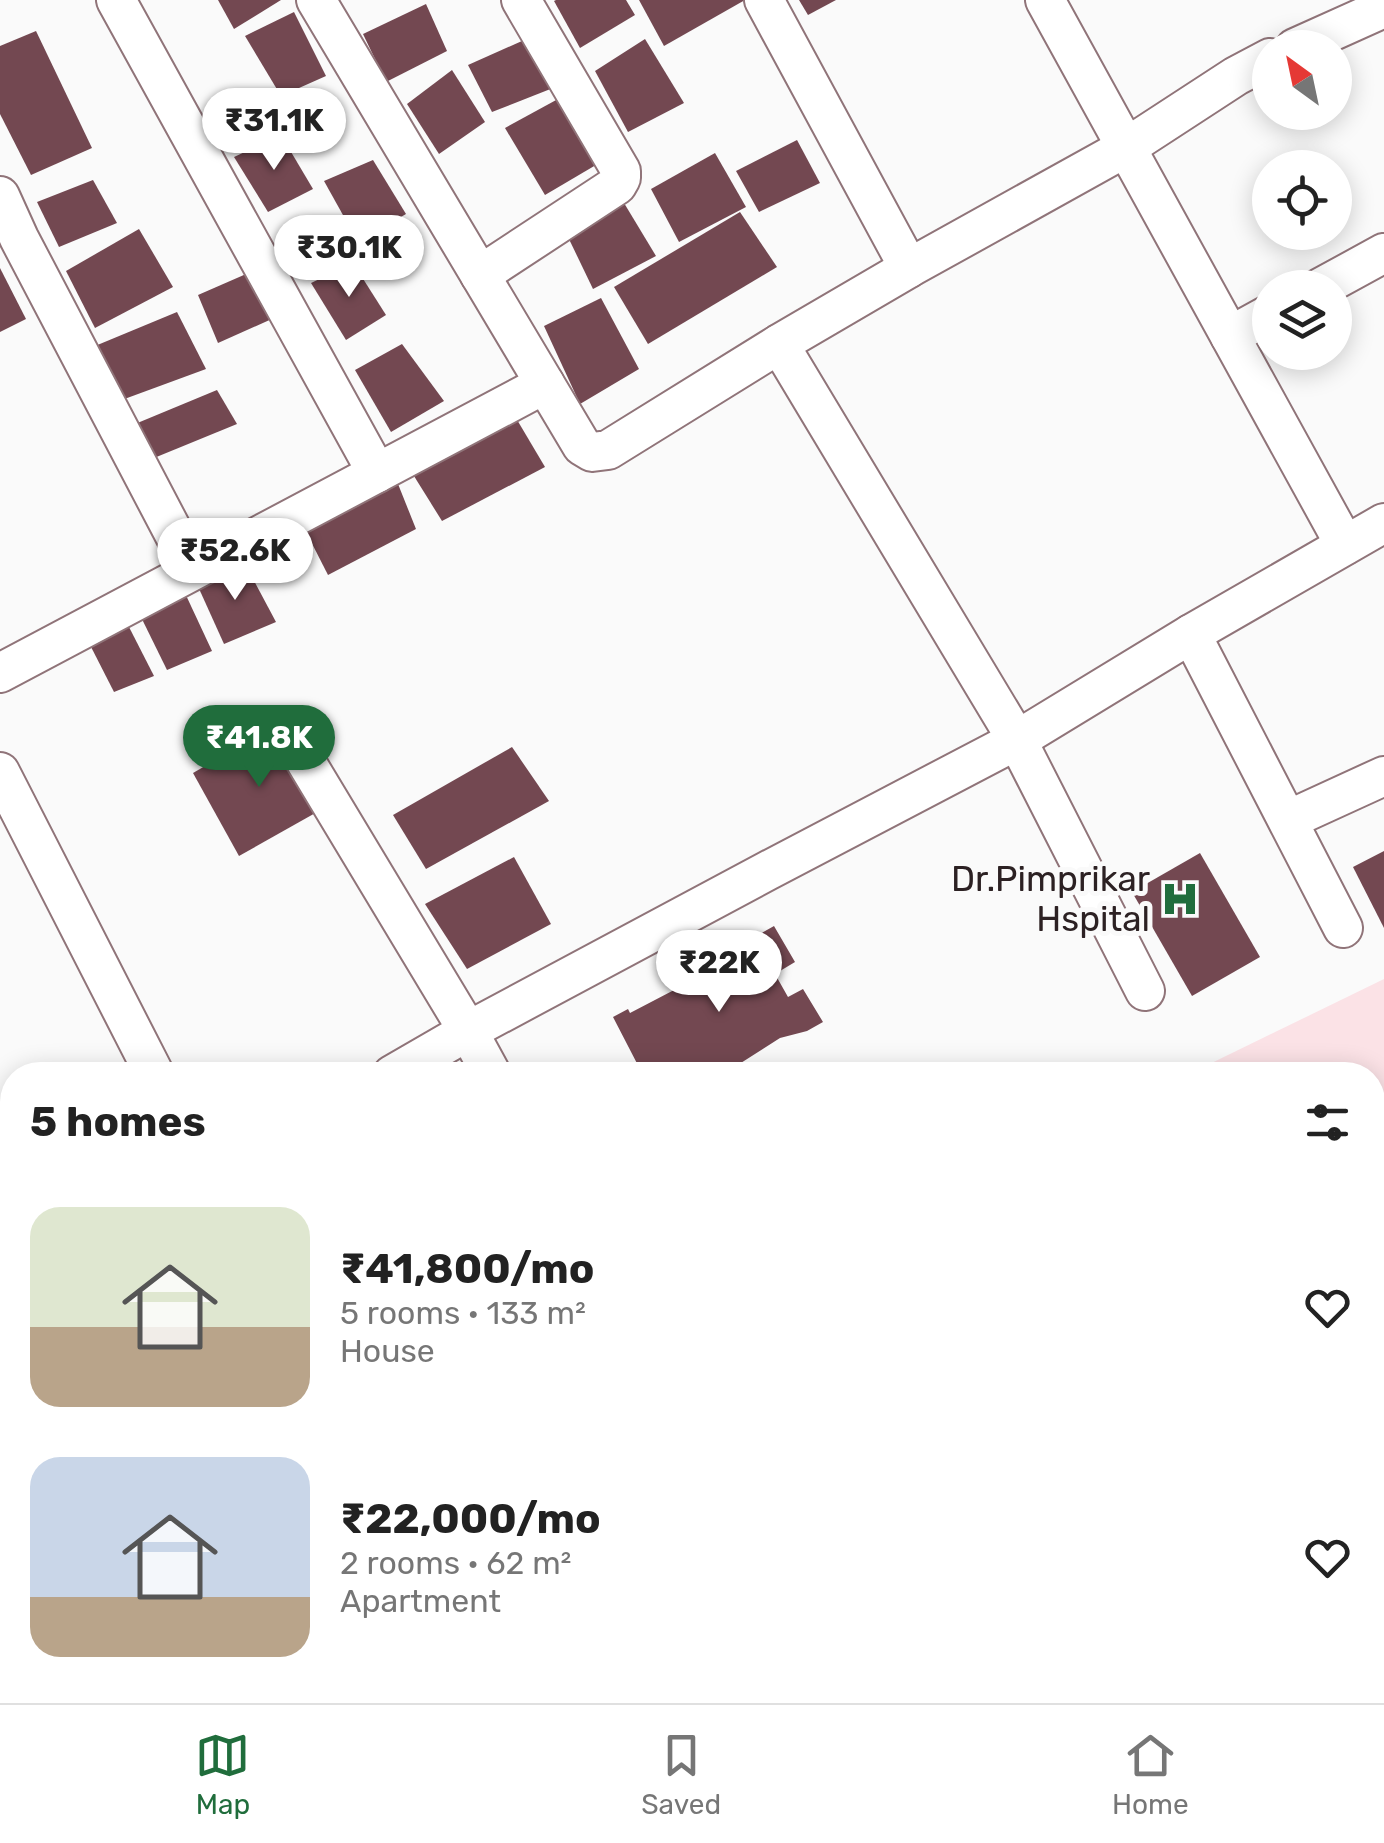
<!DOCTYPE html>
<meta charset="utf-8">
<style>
:root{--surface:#fff;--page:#f6f6f6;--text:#222;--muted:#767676;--line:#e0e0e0;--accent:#206d3c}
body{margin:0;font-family:Rubik,sans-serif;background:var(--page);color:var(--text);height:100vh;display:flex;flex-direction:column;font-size:38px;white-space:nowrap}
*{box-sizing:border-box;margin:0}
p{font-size:32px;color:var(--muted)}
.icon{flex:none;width:55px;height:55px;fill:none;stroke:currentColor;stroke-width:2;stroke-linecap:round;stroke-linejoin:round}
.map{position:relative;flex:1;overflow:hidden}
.panel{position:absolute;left:0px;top:1062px;width:1385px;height:642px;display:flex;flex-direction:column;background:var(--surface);border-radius:40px 40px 0 0;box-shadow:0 5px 25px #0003}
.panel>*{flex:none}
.needle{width:65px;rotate:327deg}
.tools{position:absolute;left:1252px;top:30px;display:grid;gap:20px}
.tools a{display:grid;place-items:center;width:100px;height:100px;border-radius:50%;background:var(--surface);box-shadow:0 5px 25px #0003;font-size:50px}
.price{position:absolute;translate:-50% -85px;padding:0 22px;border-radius:35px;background:#fff;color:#222;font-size:32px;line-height:65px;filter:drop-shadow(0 2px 5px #0008)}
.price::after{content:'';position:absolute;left:50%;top:60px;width:30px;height:22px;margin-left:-15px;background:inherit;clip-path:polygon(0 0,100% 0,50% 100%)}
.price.on{background:var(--accent);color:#fff}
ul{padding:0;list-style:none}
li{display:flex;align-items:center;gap:30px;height:250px;padding:0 30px}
li span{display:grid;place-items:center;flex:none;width:280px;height:200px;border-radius:30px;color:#555}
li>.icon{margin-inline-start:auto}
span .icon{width:120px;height:120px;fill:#fffc;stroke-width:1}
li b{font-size:42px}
h2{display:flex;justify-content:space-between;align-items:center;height:120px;padding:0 30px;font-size:42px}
.tabs{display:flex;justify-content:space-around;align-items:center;height:140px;border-top:2px solid var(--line);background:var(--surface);font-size:28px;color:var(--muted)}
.tabs a{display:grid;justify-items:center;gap:5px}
.tabs .on{color:var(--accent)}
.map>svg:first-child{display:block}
</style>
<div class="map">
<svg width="1384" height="1703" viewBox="0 0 1384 1703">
<rect width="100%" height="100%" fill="#fafafa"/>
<polygon fill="#fbe2e6" points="1384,979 1384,1346 1373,1351 1372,1075 1187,1075"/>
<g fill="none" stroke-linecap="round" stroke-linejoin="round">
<g stroke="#9ac2a4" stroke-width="10">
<polyline points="8,1606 12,1642"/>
<polyline points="18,1692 20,1703"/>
</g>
</g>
<g fill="#734851">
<polygon points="218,0 281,0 234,29"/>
<polygon points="556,0 626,0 635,15 580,48 554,1"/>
<polygon points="639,0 745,0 664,46"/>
<polygon points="799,0 836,0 808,15"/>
<polygon points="426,4 447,51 386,82 363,34"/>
<polygon points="294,12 326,76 281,96 245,36"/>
<polygon points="36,31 92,148 31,175 0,114 0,46"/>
<polygon points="645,39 684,103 628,132 595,71"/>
<polygon points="522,41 553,88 492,112 468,65"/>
<polygon points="452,70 485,122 439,154 407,104"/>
<polygon points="558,99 601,162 545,195 505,128"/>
<polygon points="281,135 313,189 268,212 234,157"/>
<polygon points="797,140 820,183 759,212 736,171"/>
<polygon points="715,153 746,207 679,242 651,189"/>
<polygon points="373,160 406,214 358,242 324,181"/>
<polygon points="93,180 117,223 59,247 37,202"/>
<polygon points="624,203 656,256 593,289 568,237"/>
<polygon points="740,212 777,267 648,344 614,287"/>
<polygon points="139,229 173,287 95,328 66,271"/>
<polygon points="353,263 386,315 346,340 311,283"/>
<polygon points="0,268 26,319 0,332"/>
<polygon points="253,271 274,318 218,343 198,295"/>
<polygon points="601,298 639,369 580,404 544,326"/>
<polygon points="177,312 206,369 119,401 95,346"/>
<polygon points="402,344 444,401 391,432 355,370"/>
<polygon points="217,390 237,424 154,458 135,424"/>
<polygon points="513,413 545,467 442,521 409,468"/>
<polygon points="396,479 416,529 328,575 301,522"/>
<polygon points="244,562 276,622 224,644 196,582"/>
<polygon points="184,591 212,651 167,670 138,611"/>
<polygon points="129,627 154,676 114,692 88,641"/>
<polygon points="276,725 326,807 239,856 193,773"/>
<polygon points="512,747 549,801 426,869 393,815"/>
<polygon points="1384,851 1384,928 1353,867"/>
<polygon points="1200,853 1260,957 1192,996 1132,892"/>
<polygon points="514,857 551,924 467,969 425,904"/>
<polygon points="774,926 795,962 775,974 788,997 803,989 823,1022 807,1031 780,1038 722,1075 643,1075 613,1017 628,1009 630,1013 676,989 673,984 713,964 713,972 728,963 732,969 743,962 735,948"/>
</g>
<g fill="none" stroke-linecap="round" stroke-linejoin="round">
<g stroke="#907479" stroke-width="42">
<g id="street">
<polyline points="116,0 377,473"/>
<polyline points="316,0 582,446 592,452 608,450 779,344 909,268 1127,147 1236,76 1270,58"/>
<polyline points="764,0 909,268"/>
<polyline points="1045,0 1345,545"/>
<polyline points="1295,48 1384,8"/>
<polyline points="0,196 19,238 193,570"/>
<polyline points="480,275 617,185 621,178 621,171 521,0"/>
<polyline points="1320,288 1384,253"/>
<polyline points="1230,336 1270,314"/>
<polyline points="779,344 1017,740 1145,991"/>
<polyline points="1191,634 1343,928"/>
<polyline points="0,673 545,384"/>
<polyline points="294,742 468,1031 492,1075"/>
<polyline points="0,772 155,1075"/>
<polyline points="1288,820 1384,776"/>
<polyline points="392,1075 468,1031 767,871 1017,740 1191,634 1384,523"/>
<polyline points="1372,1526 1384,1520"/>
<polyline points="1364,1692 1369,1703"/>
</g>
</g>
<g stroke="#907479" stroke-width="60">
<g id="primary">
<polyline points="0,1500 12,1500"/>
<polyline points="0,1556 12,1556"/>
<polyline points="623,1692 653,1703"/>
<polyline points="843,1692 871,1703"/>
</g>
</g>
<use href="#street" stroke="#fff" stroke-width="38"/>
<use href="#primary" stroke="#fff" stroke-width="55"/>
</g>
<defs>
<g id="hospital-bare" transform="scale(3)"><path d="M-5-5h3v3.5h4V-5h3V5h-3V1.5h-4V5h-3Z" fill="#206d3c" stroke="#fafafa" stroke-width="2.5" paint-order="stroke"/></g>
</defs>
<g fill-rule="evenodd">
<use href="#hospital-bare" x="1180" y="899"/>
</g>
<g text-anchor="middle" stroke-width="10" stroke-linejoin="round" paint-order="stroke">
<g font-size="35" fill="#2c2123" stroke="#fafafa" text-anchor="end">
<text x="1150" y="891">Dr.Pimprikar<tspan x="1150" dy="40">Hspital</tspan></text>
</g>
</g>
</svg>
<div class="tools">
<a><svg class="needle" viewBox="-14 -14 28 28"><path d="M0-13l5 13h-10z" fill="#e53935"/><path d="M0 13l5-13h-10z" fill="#767676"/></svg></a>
<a><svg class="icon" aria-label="locate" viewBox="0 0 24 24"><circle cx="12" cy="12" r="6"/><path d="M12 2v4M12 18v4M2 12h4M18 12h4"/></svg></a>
<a><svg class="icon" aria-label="layers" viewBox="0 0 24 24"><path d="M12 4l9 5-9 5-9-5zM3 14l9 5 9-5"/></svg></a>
</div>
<b class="price" style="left:274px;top:173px">₹31.1K</b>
<b class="price" style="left:349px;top:300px">₹30.1K</b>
<b class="price" style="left:235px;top:603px">₹52.6K</b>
<b class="price on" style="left:259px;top:790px">₹41.8K</b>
<b class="price" style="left:719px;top:1015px">₹22K</b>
<section class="panel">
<h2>5 homes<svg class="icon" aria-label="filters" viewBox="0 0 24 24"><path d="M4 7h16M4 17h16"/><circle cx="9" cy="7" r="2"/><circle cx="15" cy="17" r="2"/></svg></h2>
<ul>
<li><span style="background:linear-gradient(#dfe7d0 60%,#b9a48a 0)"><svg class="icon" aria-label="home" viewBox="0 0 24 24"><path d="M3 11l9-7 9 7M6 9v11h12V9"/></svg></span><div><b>₹41,800/mo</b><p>5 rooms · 133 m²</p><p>House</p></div><svg class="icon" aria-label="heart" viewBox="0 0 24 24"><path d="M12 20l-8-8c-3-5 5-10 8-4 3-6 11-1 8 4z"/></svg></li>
<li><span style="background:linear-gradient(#c9d6e8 70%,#b9a48a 0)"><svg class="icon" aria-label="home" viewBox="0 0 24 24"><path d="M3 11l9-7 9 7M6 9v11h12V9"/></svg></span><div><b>₹22,000/mo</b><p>2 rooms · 62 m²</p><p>Apartment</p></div><svg class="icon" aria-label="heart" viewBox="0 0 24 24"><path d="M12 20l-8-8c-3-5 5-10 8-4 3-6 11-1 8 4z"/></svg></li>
</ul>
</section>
</div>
<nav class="tabs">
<a class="on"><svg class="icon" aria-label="map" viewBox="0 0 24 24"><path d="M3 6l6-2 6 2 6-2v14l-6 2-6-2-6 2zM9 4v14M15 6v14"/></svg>Map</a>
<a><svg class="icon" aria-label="saved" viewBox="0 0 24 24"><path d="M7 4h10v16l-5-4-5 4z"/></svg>Saved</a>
<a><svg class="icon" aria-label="home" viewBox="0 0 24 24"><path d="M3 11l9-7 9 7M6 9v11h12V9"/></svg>Home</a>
</nav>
